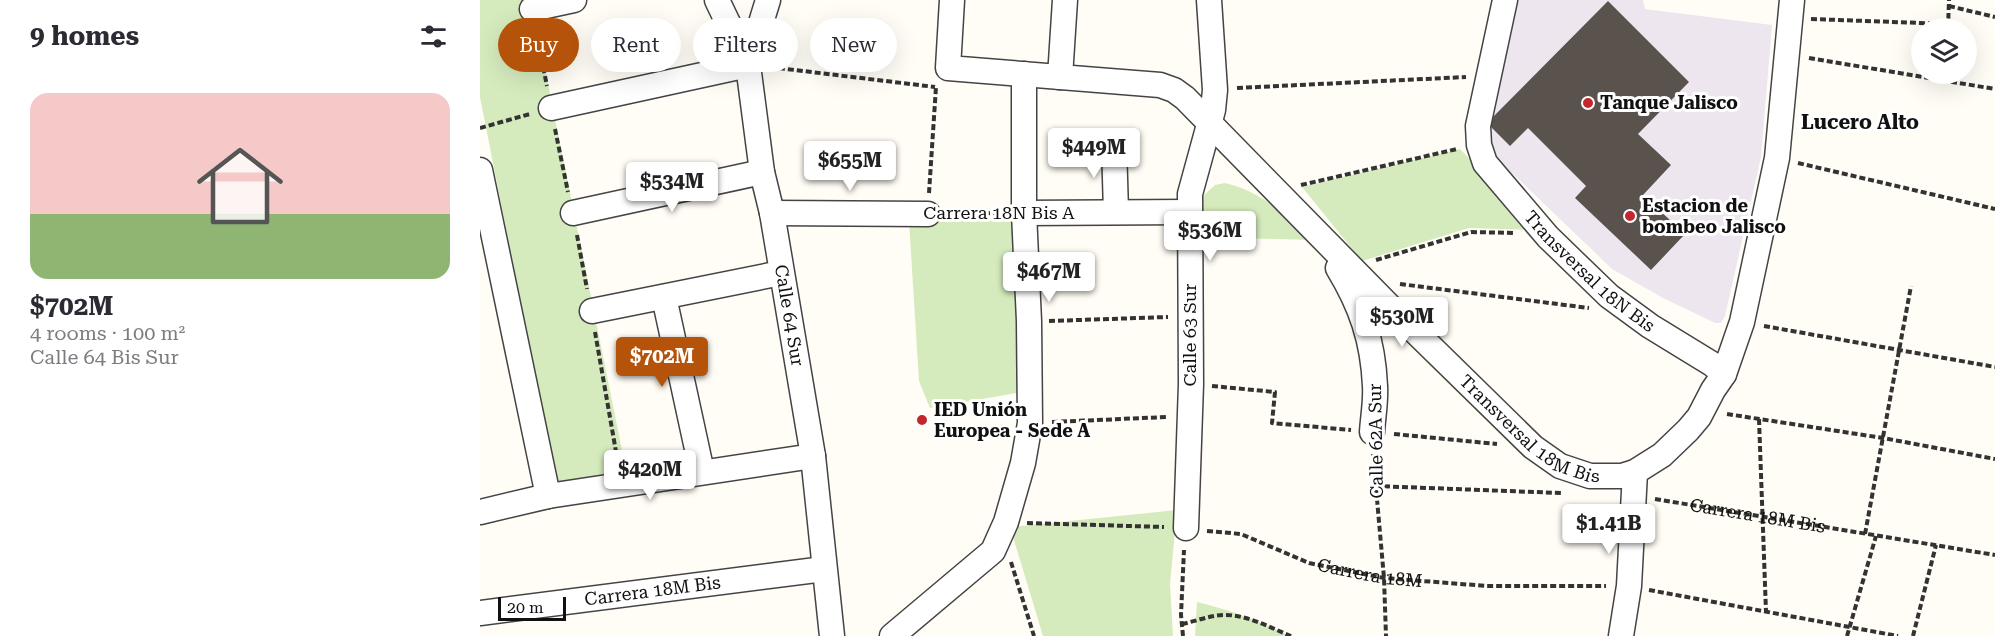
<!DOCTYPE html>
<meta charset="utf-8">
<style>
:root{--surface:#fff;--page:#f2f2f3;--text:#2b2b33;--muted:#7c7c81;--line:#e1e1e2;--accent:#b45309}
body{margin:0;font-family:"Roboto Serif",serif;background:var(--page);color:var(--text);height:100vh;display:flex;flex-direction:column;font-size:22px;white-space:nowrap}
*{box-sizing:border-box;margin:0}
p{font-size:20px;color:var(--muted)}
.icon{flex:none;width:33px;height:33px;fill:none;stroke:currentColor;stroke-width:2;stroke-linecap:round;stroke-linejoin:round}
.map{position:relative;flex:1;overflow:hidden}
.panel{display:flex;flex-direction:column;background:var(--surface);width:480px}
.panel>*{flex:none}
.guide{position:absolute;left:18px;top:18px;width:570px;height:54px;display:flex;gap:12px}
.controls{position:absolute;left:1431px;top:18px;display:grid;gap:12px}
.controls a{display:grid;place-items:center;width:66px;height:66px;border-radius:50%;background:var(--surface);box-shadow:0 6px 24px #0002;font-size:30px}
.scale{position:absolute;left:18px;bottom:15px;width:68px;box-sizing:border-box;padding-left:6px;border:3px solid #111;border-top:0;font-size:16px;line-height:21px;white-space:nowrap;color:#111;-webkit-text-stroke:4px #fff;paint-order:stroke}
.price{position:absolute;translate:-50% -51px;padding:0 14px;border-radius:6px;background:#fff;color:#222;font-size:20px;line-height:39px;filter:drop-shadow(0 2px 3px #0008)}
.price::after{content:'';position:absolute;left:50%;top:36px;width:18px;height:14px;margin-left:-9px;background:inherit;clip-path:polygon(0 0,100% 0,50% 100%)}
.price.selected{background:var(--accent);color:#fff}
ul{padding:0;list-style:none}
li{display:grid;align-content:center;gap:12px;height:318px;padding:0 30px}
li+li{border-top:2px solid var(--line)}
li span{display:grid;place-items:center;height:186px;border-radius:18px;color:#555}
li>.icon{margin-inline-start:auto}
span .icon{width:108px;height:108px;fill:#fffc;stroke-width:1}
li b{font-size:26px}
h2{display:flex;justify-content:space-between;align-items:center;height:72px;padding:0 30px;font-size:26px}
.tag{padding:0 21px;border-radius:27px;background:var(--surface);box-shadow:0 6px 24px #0002;font-size:21px;line-height:54px}
.tag.selected{background:var(--accent);color:#fff}
main{display:flex;flex:1;min-height:0}
.map>svg:first-child{display:block}
</style>
<main>
<section class="panel">
<h2>9 homes<svg class="icon" aria-label="filters" viewBox="0 0 24 24"><path d="M4 7h16M4 17h16"/><circle cx="9" cy="7" r="2"/><circle cx="15" cy="17" r="2"/></svg></h2>
<ul>
<li><span style="background:linear-gradient(#f6c9c9 65%,#8fb573 0)"><svg class="icon" aria-label="home" viewBox="0 0 24 24"><path d="M3 11l9-7 9 7M6 9v11h12V9"/></svg></span><div><b>$702M</b><p>4 rooms · 100 m²</p><p>Calle 64 Bis Sur</p></div></li>
</ul>
</section>
<div class="map">
<svg width="1515" height="636" viewBox="0 0 1515 636">
<rect width="100%" height="100%" fill="#fffdf5"/>
<polygon fill="#eee6ef" points="1036,0 1163,0 1165,9 1292,25 1281,157 1245,316 1241,323 1235,323 1183,298 1132,269 1007,149 1003,136"/>
<g fill="#d5ebbd">
<polygon points="0,0 51,0 147,475 77,488 0,97"/>
<polygon points="980,149 1057,230 989,228 882,261 822,187"/>
<path d="M745,183C781,191 807,216 833,240L721,237L722,197L735,185Z"/>
<polygon points="535,220 542,392 450,408 439,381 429,221"/>
<polygon points="697,510 690,584 693,636 563,636 530,527"/>
<path d="M717,602C750,610 780,621 810,636H715Z"/>
</g>
<polygon fill="#5a524d" points="1128,1 1209,82 1158,134 1191,165 1163,195 1205,234 1171,270 1095,198 1106,186 1048,128 1030,146 1007,123"/>
<g fill="none" stroke-linecap="round" stroke-linejoin="round">
<g stroke="#444" stroke-width="27">
<g id="minor">
<path id="s3" d="M237,0L268,65L282,172L292,213L333,456L352,636"/>
<path id="s4" d="M472,0L468,68L680,85L694,90L705,98L909,306L1053,447L1080,466L1110,476H1142L1155,472L1182,455L1208,430L1219,417L1233,390L1244,374L1262,322L1297,158L1312,0"/>
<path id="s5" d="M1025,0L998,126L999,145L1005,163L1068,237L1129,296L1170,326L1232,364L1244,374"/>
<polyline points="52,9 94,0"/>
<polyline points="580,77 585,0"/>
<polyline points="71,108 268,65 288,0"/>
<polyline points="634,145 636,212"/>
<polyline points="0,170 68,496"/>
<polyline points="93,213 282,172"/>
<polyline points="292,213 448,214"/>
<polyline points="544,213 709,212"/>
<path d="M858,268C881,306 893,340 895,386C896,401 893,417 892,432"/>
<polyline points="184,297 222,472"/>
<polyline points="112,311 301,273"/>
<polyline points="0,512 68,496 333,456"/>
<polyline points="706,528 711,384 710,194 733,110 735,90 729,0"/>
<path id="s6" d="M0,613L344,569"/>
<polyline points="412,636 513,551 526,522 543,463 550,423 549,321 544,213 544,74"/>
<polyline points="1141,636 1149,586 1155,472"/>
</g>
</g>
<g stroke="#333" stroke-width="4" stroke-dasharray="6 3" stroke-linecap="butt">
<polyline points="1469,6 1515,17"/>
<polyline points="1331,19 1469,24"/>
<polyline points="1468,28 1469,0"/>
<polyline points="56,32 67,86"/>
<polyline points="1329,58 1515,89"/>
<polyline points="290,67 455,87"/>
<polyline points="1463,80 1464,74"/>
<polyline points="757,88 986,77"/>
<polyline points="0,128 50,114"/>
<polyline points="75,129 88,192"/>
<polyline points="1318,163 1515,209"/>
<polyline points="821,185 977,149"/>
<polyline points="449,193 456,87"/>
<polyline points="468,214 523,213"/>
<polyline points="97,235 107,289"/>
<polyline points="896,260 991,232 1035,233"/>
<polyline points="920,284 1109,308"/>
<polyline points="569,321 688,317"/>
<polyline points="1284,326 1515,367"/>
<polyline points="115,332 138,463"/>
<polyline points="732,386 795,392 792,423 871,430"/>
<polyline points="1247,414 1403,438 1515,459"/>
<polyline points="1279,419 1286,612"/>
<polyline points="572,422 687,417"/>
<polyline points="914,434 1017,444"/>
<polyline points="893,454 904,578 906,636"/>
<polyline points="895,486 1081,493"/>
<path id="s1" d="M1175,499L1515,555"/>
<polyline points="547,523 684,527"/>
<path id="s2" d="M727,531L761,534L829,563L904,578L1007,586H1126"/>
<polyline points="1385,534 1431,286"/>
<polyline points="531,562 554,636"/>
<polyline points="1169,590 1418,636"/>
<path d="M702,624C712,622 723,618 734,616C761,611 786,626 811,636"/>
<polyline points="703,636 701,615 704,550"/>
<polyline points="1367,636 1396,536"/>
<polyline points="1433,636 1456,545"/>
</g>
<use href="#minor" stroke="#fff" stroke-width="24"/>
</g>
<g fill="#c4262e" stroke="#fff" stroke-width="2">
<circle cx="1108" cy="103" r="6"/>
<circle cx="1150" cy="216" r="6"/>
<circle cx="442" cy="420" r="6"/>
</g>
<g text-anchor="middle" stroke-width="6" stroke-linejoin="round" paint-order="stroke">
<g font-size="18" font-weight="bold" fill="#111" stroke="#fff" text-anchor="start">
<text x="1120" y="109">Tanque Jalisco</text>
<text x="1162" y="212">Estacion de<tspan x="1162" dy="21">bombeo Jalisco</tspan></text>
<text x="454" y="416">IED Unión<tspan x="454" dy="21">Europea - Sede A</tspan></text>
</g>
<g font-size="18" fill="#111" stroke="#fff">
<text x="519" y="219">Carrera 18N Bis A</text>
<text dy="6" stroke="none"><textPath href="#s5" startOffset="318">Transversal 18N Bis</textPath></text>
<text dy="6" stroke="none"><textPath href="#s3" startOffset="326">Calle 64 Sur</textPath></text>
<text transform="translate(710 335) rotate(-90)" y="6">Calle 63 Sur</text>
<text dy="6" stroke="none"><textPath href="#s4" startOffset="790">Transversal 18M Bis</textPath></text>
<text transform="translate(896 441) rotate(-91)" y="6">Calle 62A Sur</text>
<text dy="6" stroke="none"><textPath href="#s1" startOffset="104">Carrera 18M Bis</textPath></text>
<text dy="6" stroke="none"><textPath href="#s2" startOffset="170">Carrera 18M</textPath></text>
<text dy="6" stroke="none"><textPath href="#s6" startOffset="174">Carrera 18M Bis</textPath></text>
</g>
<g font-size="20" font-weight="bold" fill="#111" stroke="#fff">
<text x="1380" y="129">Lucero Alto</text>
</g>
</g>
</svg>
<div class="controls">
<a><svg class="icon" aria-label="layers" viewBox="0 0 24 24"><path d="M12 4l9 5-9 5-9-5zM3 14l9 5 9-5"/></svg></a>
</div>
<div class="scale">20 m</div>
<b class="price" style="left:614px;top:179px">$449M</b>
<b class="price" style="left:370px;top:192px">$655M</b>
<b class="price" style="left:192px;top:213px">$534M</b>
<b class="price" style="left:730px;top:262px">$536M</b>
<b class="price" style="left:569px;top:303px">$467M</b>
<b class="price" style="left:922px;top:348px">$530M</b>
<b class="price selected" style="left:182px;top:388px">$702M</b>
<b class="price" style="left:170px;top:501px">$420M</b>
<b class="price" style="left:1129px;top:555px">$1.41B</b>
<div class="guide">
<a class="tag selected">Buy</a>
<a class="tag">Rent</a>
<a class="tag">Filters</a>
<a class="tag">New</a>
</div>
</div>
</main>
